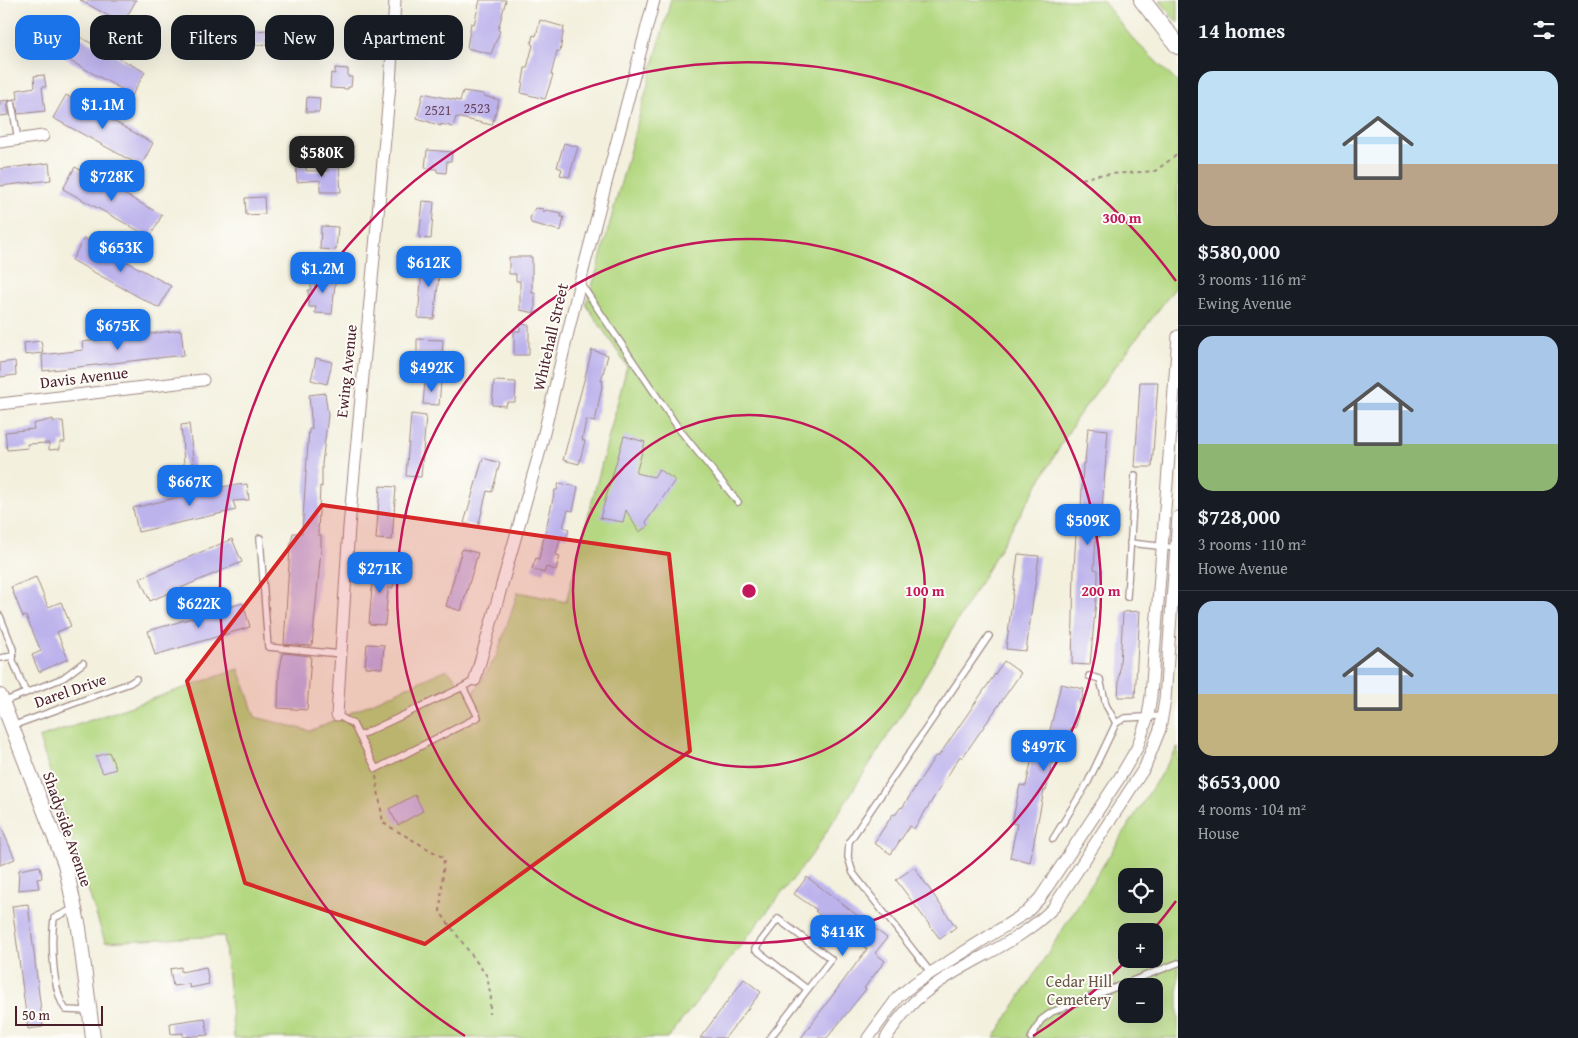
<!DOCTYPE html>
<meta charset="utf-8">
<style>
:root{--surface:#171b24;--page:#20242c;--text:#f1f3f6;--muted:#9ea1a6;--line:#363941;--accent:#1a73e8}
body{margin:0;font-family:"Gentium Book Plus",serif;background:var(--page);color:var(--text);height:100vh;display:flex;flex-direction:column;font-size:19px;white-space:nowrap}
*{box-sizing:border-box;margin:0}
p{font-size:16px;color:var(--muted)}
.icon{flex:none;width:28px;height:28px;fill:none;stroke:currentColor;stroke-width:2;stroke-linecap:round;stroke-linejoin:round}
.map{position:relative;flex:1;overflow:hidden}
.sheet{display:flex;flex-direction:column;background:var(--surface);width:400px}
.sheet>*{flex:none}
.hud{position:absolute;left:15px;top:15px;width:475px;height:45px;display:flex;gap:10px}
.controls{position:absolute;left:1118px;top:868px;display:grid;gap:10px}
.controls a{display:grid;place-items:center;width:45px;height:45px;border-radius:10px;background:var(--surface);box-shadow:0 5px 20px #0002;font-size:25px}
.scale{position:absolute;left:15px;bottom:12px;width:88px;box-sizing:border-box;padding-left:5px;border:2px solid #4a1f2b;border-top:0;font-size:14px;line-height:18px;white-space:nowrap;color:#4a1f2b;-webkit-text-stroke:4px #fdfcf7;paint-order:stroke}
.price{position:absolute;translate:-50% -42px;padding:0 11px;border-radius:10px;background:var(--accent);color:#fff;font-size:16px;line-height:32px;filter:drop-shadow(0 1px 2px #0008)}
.price::after{content:'';position:absolute;left:50%;top:30px;width:15px;height:11px;margin-left:-8px;background:inherit;clip-path:polygon(0 0,100% 0,50% 100%)}
.price.active{background:#222;color:#fff}
ul{padding:0;list-style:none}
li{display:grid;align-content:center;gap:10px;height:265px;padding:0 20px}
li+li{border-top:1px solid var(--line)}
li span{display:grid;place-items:center;height:155px;border-radius:15px;color:#555}
li>.icon{margin-inline-start:auto}
span .icon{width:90px;height:90px;fill:#fffc;stroke-width:1}
li b{font-size:21px}
h2{display:flex;justify-content:space-between;align-items:center;height:60px;padding:0 20px;font-size:21px}
.pill{padding:0 18px;border-radius:15px;background:var(--surface);box-shadow:0 5px 20px #0002;font-size:18px;line-height:45px}
.pill.active{background:var(--accent);color:#fff}
main{display:flex;flex:1;min-height:0}
.map>svg:first-child{display:block}
</style>
<main>
<div class="map">
<svg width="1178" height="1038" viewBox="0 0 1178 1038">
<rect width="100%" height="100%" fill="#fdfcf7"/>
<filter id="ink" filterUnits="userSpaceOnUse"><feTurbulence type="fractalNoise" baseFrequency=".02" numOctaves="2"/><feDisplacementMap in="SourceGraphic" scale="10" xChannelSelector="R" yChannelSelector="G"/><feConvolveMatrix kernelMatrix="1 2 1 2 8 2 1 2 1" color-interpolation-filters="sRGB"/></filter>
<filter id="wash" filterUnits="userSpaceOnUse"><feTurbulence type="fractalNoise" baseFrequency=".0096" numOctaves="4" result="noise"/><feDisplacementMap in="SourceGraphic" scale="20" xChannelSelector="R" yChannelSelector="G"/><feGaussianBlur stdDeviation="1.12" result="paint"/><feColorMatrix in="noise" values="0 0 0 0 0 0 0 0 0 0 0 0 0 0 0 0 0 1.4 0 .05"/><feComposite in="paint" operator="in"/></filter>
<g filter="url(#wash)">
<rect width="100%" height="100%" fill="#f3f0de"/>
<g fill="#b4d881" stroke="#7f7c56" fill-rule="evenodd">
<polygon points="671,0 1102,0 1133,39 1178,83 1178,284 1078,416 913,696 811,856 668,1038 234,1038 224,936 105,942 39,738 239,669 255,717 310,731 447,669 472,696 497,655 518,592 566,602 627,366 586,304 596,274"/>
<polygon points="1159,0 1178,0 1178,23"/>
<path d="M1178,747V1038H994ZM1126,876H1154V904H1126ZM1126,931H1154V959H1126ZM1126,986H1154V1014H1126Z"/>
</g>
<g id="blocks">
<g fill="#bdb3ec">
<polygon points="80,0 136,0 123,24"/>
<polygon points="480,0 506,0 498,30 500,31 491,54 467,48 471,23 474,24"/>
<polygon points="540,20 564,27 560,52 557,51 551,75 553,75 545,99 521,93 525,68 527,68 533,45 531,44 533,35 536,36"/>
<polygon points="57,25 145,72 132,95 45,47"/>
<polygon points="267,30 268,44 254,45 253,31"/>
<polygon points="335,68 348,69 348,77 352,77 351,87 348,87 348,89 330,88 331,73 335,74"/>
<polygon points="44,75 46,87 42,87 45,111 18,114 16,103 13,99 18,99 17,90 35,87 34,76"/>
<polygon points="463,91 484,94 484,96 499,100 492,125 456,117 453,127 441,124 441,126 417,118 423,93 460,101"/>
<polygon points="66,95 153,143 141,166 53,118"/>
<polygon points="307,97 320,98 319,112 306,112"/>
<polygon points="10,100 7,104 9,115 0,116 0,101"/>
<polygon points="564,143 578,147 569,177 560,175 562,169 557,167"/>
<polygon points="427,150 452,152 451,161 447,161 446,173 437,172 437,169 425,168"/>
<polygon points="49,163 51,180 0,186 0,169"/>
<polygon points="328,164 339,164 341,192 320,192 320,180 297,182 296,167 306,167 306,171 328,171"/>
<polygon points="75,167 162,215 150,237 63,189"/>
<polygon points="264,197 265,214 246,215 245,198"/>
<polygon points="423,201 434,202 431,239 419,238"/>
<polygon points="535,208 543,209 543,212 547,210 561,213 561,217 564,217 561,231 531,223 530,218"/>
<polygon points="321,226 338,227 336,250 320,249"/>
<polygon points="84,238 171,286 159,308 72,260"/>
<polygon points="423,257 441,259 434,319 418,318"/>
<polygon points="509,257 532,257 532,293 535,293 535,313 520,310 520,281 516,281 516,274 509,274"/>
<polygon points="318,273 336,274 332,314 315,313 316,307 309,307 308,290 311,290 311,283 317,284"/>
<polygon points="520,324 529,325 529,355 514,355 514,331 520,331"/>
<polygon points="181,330 184,355 43,371 42,355 83,350 82,342"/>
<polygon points="417,339 443,340 442,355 417,354"/>
<polygon points="41,341 43,353 25,355 24,343"/>
<polygon points="592,350 608,355 601,381 603,381 595,422 586,420 582,440 585,441 579,464 563,460"/>
<polygon points="316,358 332,362 327,384 311,380"/>
<polygon points="15,361 16,375 0,377 0,363"/>
<polygon points="425,381 441,382 439,405 423,404"/>
<polygon points="494,381 516,382 515,402 507,402 506,406 492,405"/>
<polygon points="1140,382 1158,382 1152,467 1135,467"/>
<polygon points="325,393 328,415 322,464 322,487 320,486 318,535 321,535 321,550 312,646 284,644 290,547 293,533 302,533 309,429 312,429 309,395"/>
<polygon points="411,414 426,416 421,477 406,476"/>
<polygon points="53,419 53,422 63,421 65,442 60,442 60,449 49,450 49,443 27,444 28,448 7,450 5,432 34,429 33,424"/>
<polygon points="189,424 195,475 185,476 181,425"/>
<polygon points="1088,428 1108,430 1100,537 1096,536 1094,569 1098,570 1098,579 1090,665 1072,664 1074,569 1076,534 1080,534 1083,463 1085,463"/>
<polygon points="624,436 645,442 636,473 654,477 659,469 675,480 646,522 648,526 639,532 626,510 623,522 600,518"/>
<polygon points="483,458 500,463 492,492 487,491 478,527 464,523"/>
<polygon points="559,483 578,487 573,511 568,510 563,527 569,529 567,537 561,536 556,555 560,556 556,570 546,567 544,573 532,569 536,558 539,559 555,490 557,490"/>
<polygon points="247,484 249,500 233,501 236,510 138,532 133,508 227,486"/>
<polygon points="380,486 396,487 392,540 376,539"/>
<polygon points="232,539 242,562 150,601 140,578"/>
<polygon points="462,549 478,553 461,611 446,606"/>
<polygon points="1018,554 1039,556 1026,651 1006,649"/>
<polygon points="374,564 390,565 389,577 394,578 393,588 388,588 385,625 369,624"/>
<polygon points="36,577 48,607 61,602 71,626 57,632 68,659 39,672 32,655 41,651 26,616 23,617 11,587"/>
<polygon points="243,603 250,627 155,655 148,631"/>
<polygon points="1140,611 1135,697 1118,697 1123,612"/>
<polygon points="367,644 384,645 382,668 365,667"/>
<polygon points="283,653 311,656 307,710 278,708 279,674"/>
<polygon points="1004,661 1021,673 962,758 960,756 914,829 910,826 891,854 874,843 893,814 895,815 901,807 902,808 936,755 938,757"/>
<polygon points="1061,684 1084,689 1082,700 1080,700 1076,728 1071,727 1064,760 1053,758 1046,791 1044,790 1030,862 1010,857 1017,824 1012,823 1020,785 1026,786 1033,753 1044,755"/>
<polygon points="109,752 116,769 103,773 96,757"/>
<polygon points="415,795 423,811 398,825 389,809"/>
<polygon points="0,824 15,859 0,865"/>
<polygon points="40,866 42,878 37,879 39,888 18,890 19,870"/>
<polygon points="914,867 956,927 940,939 896,880"/>
<polygon points="807,877 887,938 875,953 885,961 864,988 866,989 827,1038 801,1038 867,949 823,918 815,911 817,910 794,894"/>
<polygon points="28,904 43,1027 28,1029 12,906"/>
<polygon points="181,967 181,972 206,967 209,984 190,988 189,984 173,986 170,969"/>
<polygon points="744,979 761,992 725,1038 700,1038"/>
<polygon points="205,1018 208,1035 183,1037 183,1033 171,1034 170,1023"/>
</g>
</g>
</g>
<g filter="url(#ink)">
<use href="#blocks" fill-opacity="0" stroke="#9e8884" stroke-width="1"/>
<g fill="none" stroke-linecap="round" stroke-linejoin="round">
<g stroke="#9e8884" stroke-width="8">
<g id="service">
<polyline points="12,104 18,140"/>
<polyline points="581,284 679,429 738,502"/>
<polyline points="260,538 268,647 341,654"/>
<polyline points="1130,543 1176,548"/>
<polyline points="1127,597 1135,475"/>
<polyline points="0,616 13,649 13,661 26,693"/>
<polyline points="0,658 13,656"/>
<polyline points="1089,676 1100,679 1106,705 1116,723"/>
<polyline points="3,702 63,678 83,663"/>
<polyline points="337,715 353,724 376,769 478,717 463,687 475,680"/>
<polyline points="12,726 130,683 136,679"/>
<polyline points="359,736 463,687"/>
<polyline points="1053,839 1088,782 1116,723 1125,718 1162,716"/>
<path d="M75,908L54,918C51,942 52,991 66,1010L88,1011"/>
<polyline points="931,973 853,873 848,857 849,842 989,636"/>
<polyline points="770,1038 831,959 778,919 755,949 807,989"/>
<polyline points="1031,1038 1041,1020 1052,1012 1178,963"/>
</g>
</g>
<g stroke="#9e8884" stroke-width="13">
<g id="minor">
<polyline points="0,142 43,136"/>
<polyline points="0,404 203,380"/>
<polyline points="475,680 539,454 580,282 654,0"/>
<polyline points="337,715 349,527 390,85 395,0"/>
<polyline points="868,1038 898,997 915,983 1027,912 1040,898 1120,777 1137,748 1148,716 1151,696 1178,336"/>
<path d="M886,1038C896,1022 908,1006 923,994C963,961 1016,946 1053,908L1145,767L1160,729L1165,700L1178,517"/>
</g>
</g>
<g stroke="#9e8884" stroke-width="16">
<polyline id="tertiary" points="0,696 65,864 79,928 93,1038"/>
</g>
<g stroke="#9e8884" stroke-width="18">
<polyline id="secondary" points="1142,0 1178,46"/>
</g>
<g stroke="#9e8884" stroke-width="2" stroke-dasharray="4 4" stroke-linecap="butt">
<polyline points="1082,179 1097,175 1155,171 1178,154"/>
<polyline points="376,776 383,823 444,858 440,912 487,976 491,998 489,1014"/>
</g>
<use href="#service" stroke="#fff" stroke-width="5.5"/>
<use href="#minor" stroke="#fff" stroke-width="11"/>
<use href="#tertiary" stroke="#fff" stroke-width="14"/>
<use href="#secondary" stroke="#fff" stroke-width="16"/>
</g>
</g>
<path fill="#d62828" fill-opacity="0.2" stroke="#d62828" stroke-width="4" stroke-linejoin="round" d="M322,505L669,554L690,751L425,944L245,883L187,681Z"/>
<g fill="none" stroke="#c2185b" stroke-width="2.5">
<circle cx="749" cy="591" r="176"/>
<circle cx="749" cy="591" r="352"/>
<path d="M1176 901A528 528 0 0 1 1153 930M1126 961A528 528 0 0 1 1033 1036M465 1036A528 528 0 1 1 1176 281"/>
</g>
<g text-anchor="middle" stroke-width="4" stroke-linejoin="round" paint-order="stroke">
<g font-size="14" fill="#67445b">
<text x="477" y="113">2523</text>
<text x="438" y="115">2521</text>
</g>
<g font-size="16" fill="#4a1f2b" stroke="#fdfcf7">
<text transform="translate(550 337) rotate(-77)" y="6">Whitehall Street</text>
<text transform="translate(346 371) rotate(-84)" y="6">Ewing Avenue</text>
<text transform="translate(84 377) rotate(-7)" y="6">Davis Avenue</text>
<text transform="translate(70 690) rotate(-19)" y="6">Darel Drive</text>
<text transform="translate(68 829) rotate(71)" y="6">Shadyside Avenue</text>
</g>
<g font-size="16" fill="#6a5645" stroke="#fdfcf7">
<text x="1079" y="987">Cedar Hill<tspan x="1079" dy="18">Cemetery</tspan></text>
</g>
</g>
<circle cx="749" cy="591" r="8" fill="#c2185b" stroke="#fdfcf7" stroke-width="2.5"/>
<g font-size="15" text-anchor="middle" font-weight="bold" fill="#c2185b" stroke="#fdfcf7" stroke-width="4" stroke-linejoin="round" paint-order="stroke">
<text x="1122" y="223">300 m</text>
<text x="925" y="596">100 m</text>
<text x="1101" y="596">200 m</text>
</g>
</svg>
<div class="controls">
<a><svg class="icon" aria-label="locate" viewBox="0 0 24 24"><circle cx="12" cy="12" r="6"/><path d="M12 2v4M12 18v4M2 12h4M18 12h4"/></svg></a>
<a>+</a>
<a>−</a>
</div>
<div class="scale">50 m</div>
<b class="price" style="left:103px;top:130px">$1.1M</b>
<b class="price active" style="left:322px;top:178px">$580K</b>
<b class="price" style="left:112px;top:202px">$728K</b>
<b class="price" style="left:121px;top:273px">$653K</b>
<b class="price" style="left:429px;top:288px">$612K</b>
<b class="price" style="left:323px;top:294px">$1.2M</b>
<b class="price" style="left:118px;top:351px">$675K</b>
<b class="price" style="left:432px;top:393px">$492K</b>
<b class="price" style="left:190px;top:507px">$667K</b>
<b class="price" style="left:1088px;top:546px">$509K</b>
<b class="price" style="left:380px;top:594px">$271K</b>
<b class="price" style="left:199px;top:629px">$622K</b>
<b class="price" style="left:1044px;top:772px">$497K</b>
<b class="price" style="left:843px;top:957px">$414K</b>
<div class="hud">
<a class="pill active">Buy</a>
<a class="pill">Rent</a>
<a class="pill">Filters</a>
<a class="pill">New</a>
<a class="pill">Apartment</a>
</div>
</div>
<section class="sheet">
<h2>14 homes<svg class="icon" aria-label="filters" viewBox="0 0 24 24"><path d="M4 7h16M4 17h16"/><circle cx="9" cy="7" r="2"/><circle cx="15" cy="17" r="2"/></svg></h2>
<ul>
<li><span style="background:linear-gradient(#bfe0f5 60%,#b9a48a 0)"><svg class="icon" aria-label="home" viewBox="0 0 24 24"><path d="M3 11l9-7 9 7M6 9v11h12V9"/></svg></span><div><b>$580,000</b><p>3 rooms · 116 m²</p><p>Ewing Avenue</p></div></li>
<li><span style="background:linear-gradient(#a9c7e8 70%,#8fb573 0)"><svg class="icon" aria-label="home" viewBox="0 0 24 24"><path d="M3 11l9-7 9 7M6 9v11h12V9"/></svg></span><div><b>$728,000</b><p>3 rooms · 110 m²</p><p>Howe Avenue</p></div></li>
<li><span style="background:linear-gradient(#a9c7e8 60%,#c2b280 0)"><svg class="icon" aria-label="home" viewBox="0 0 24 24"><path d="M3 11l9-7 9 7M6 9v11h12V9"/></svg></span><div><b>$653,000</b><p>4 rooms · 104 m²</p><p>House</p></div></li>
</ul>
</section>
</main>
